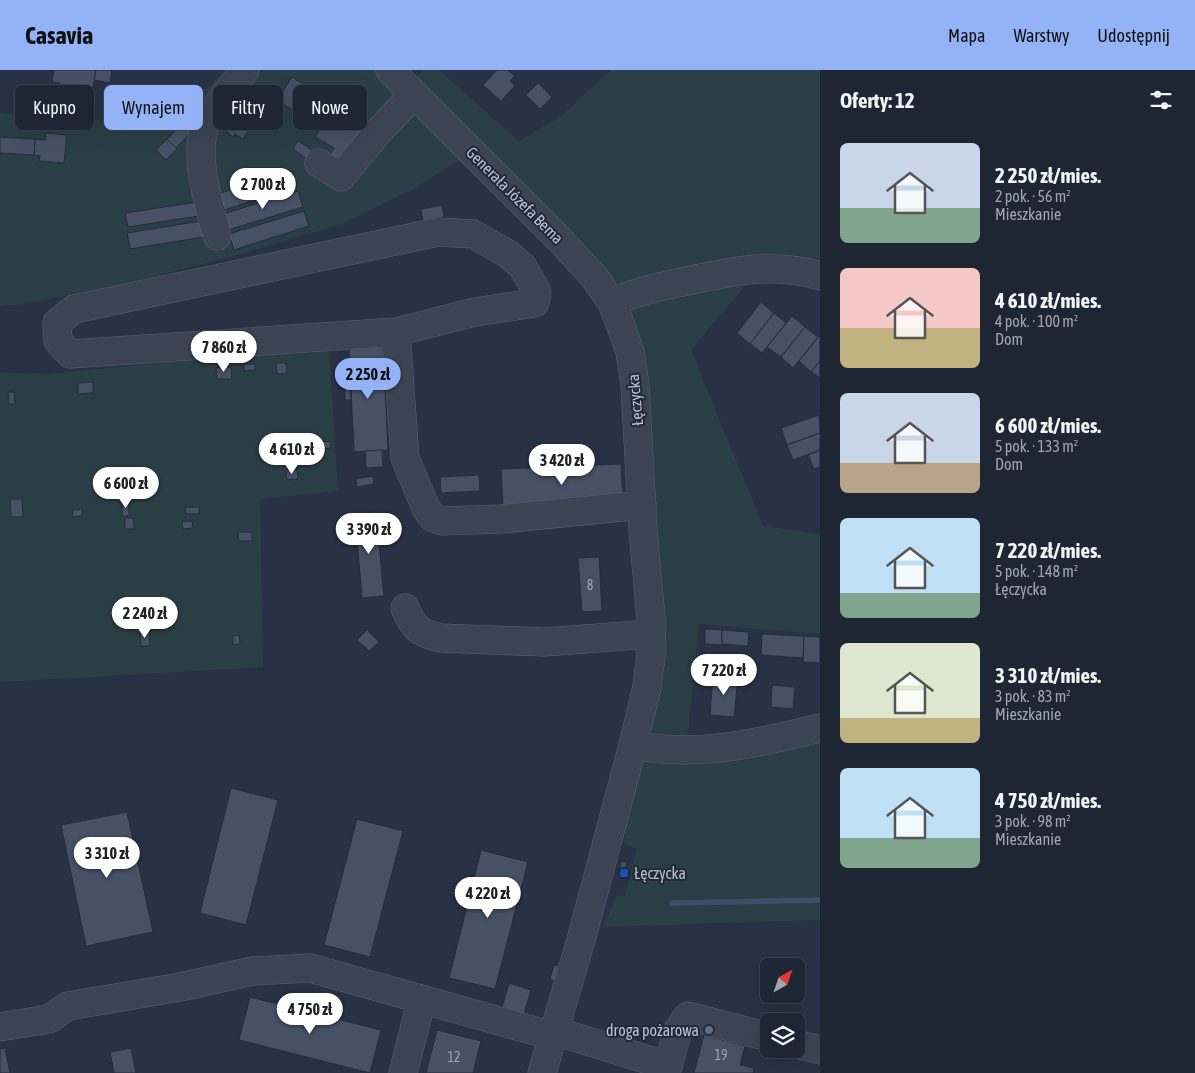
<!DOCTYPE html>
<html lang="pl">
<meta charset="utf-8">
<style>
:root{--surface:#1e2633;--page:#2b323f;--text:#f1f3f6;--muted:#a1a5ac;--line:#3c434e;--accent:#94b3f7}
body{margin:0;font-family:"Asap Condensed",sans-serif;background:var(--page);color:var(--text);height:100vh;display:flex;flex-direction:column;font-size:19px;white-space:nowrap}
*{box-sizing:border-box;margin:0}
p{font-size:16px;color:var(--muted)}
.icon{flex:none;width:28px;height:28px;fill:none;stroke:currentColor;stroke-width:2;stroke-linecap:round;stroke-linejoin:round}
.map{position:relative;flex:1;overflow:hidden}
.drawer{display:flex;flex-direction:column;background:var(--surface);width:375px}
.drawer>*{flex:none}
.hud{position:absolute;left:15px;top:15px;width:475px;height:45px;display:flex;gap:10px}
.needle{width:32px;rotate:40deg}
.buttons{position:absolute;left:760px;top:888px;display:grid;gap:10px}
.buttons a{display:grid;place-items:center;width:45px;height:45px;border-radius:8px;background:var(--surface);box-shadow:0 5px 20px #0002,0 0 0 1px var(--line);font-size:25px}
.price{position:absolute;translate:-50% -42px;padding:0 11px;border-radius:18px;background:#fff;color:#222;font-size:16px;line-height:32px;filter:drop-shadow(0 1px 2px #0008)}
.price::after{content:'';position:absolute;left:50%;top:30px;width:15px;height:11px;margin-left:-8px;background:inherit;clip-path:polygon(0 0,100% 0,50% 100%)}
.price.current{background:var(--accent);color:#111}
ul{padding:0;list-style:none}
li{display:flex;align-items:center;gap:15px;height:125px;padding:0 20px}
li span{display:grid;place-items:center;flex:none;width:140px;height:100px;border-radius:8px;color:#555}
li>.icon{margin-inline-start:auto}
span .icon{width:60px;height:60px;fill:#fffc;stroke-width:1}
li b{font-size:21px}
h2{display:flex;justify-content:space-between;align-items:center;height:60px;padding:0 20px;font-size:21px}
.chip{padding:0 18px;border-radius:8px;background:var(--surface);box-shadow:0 5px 20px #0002,0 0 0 1px var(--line);font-size:18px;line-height:45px}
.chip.current{background:var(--accent);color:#111}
header{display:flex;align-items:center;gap:30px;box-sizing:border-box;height:70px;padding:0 25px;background:var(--accent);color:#111}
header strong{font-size:24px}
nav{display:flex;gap:28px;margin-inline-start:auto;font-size:18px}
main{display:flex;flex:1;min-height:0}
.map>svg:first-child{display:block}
</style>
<header>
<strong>Casavia</strong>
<nav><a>Mapa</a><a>Warstwy</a><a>Udostępnij</a></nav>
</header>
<main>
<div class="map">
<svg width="820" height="1003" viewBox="0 0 820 1003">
<rect width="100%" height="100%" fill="#283244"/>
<g fill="#2a3f45">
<polygon points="225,0 380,0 466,86 413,119 342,154 230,187 144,209 24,234 0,236 0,43 82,48 136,55 183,33 212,14"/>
<polygon points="424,0 439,0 519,71 560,47 611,0 820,0 820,206 759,199 691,280 763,456 820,464 820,564 699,554 686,680 820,658 820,850 603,857 617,825 625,826 637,779 624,774 628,730 641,695 645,692 653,663 649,657 633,256 411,13"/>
<polygon points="329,276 338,421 260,429 263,597 0,612 0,302 48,304"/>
</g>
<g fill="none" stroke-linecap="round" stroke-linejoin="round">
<polyline stroke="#3e4d6c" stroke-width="5.5" points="672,833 820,830"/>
</g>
<g fill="#475165" stroke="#232b3b">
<polygon points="54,0 96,0 91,29 58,23 60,13 52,12"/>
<polygon points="96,0 112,0 110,13 94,10"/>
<polygon points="497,0 508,0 515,6 510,11 515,16 501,31 483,15"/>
<polygon points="292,7 320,25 305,48 277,30"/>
<polygon points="538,13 552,27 540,39 526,25"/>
<polygon points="236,23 251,33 248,37 260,44 243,69 235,64 233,67 222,58 228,48 222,44"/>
<polygon points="330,41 366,64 346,96 329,86 334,78 315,67"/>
<polygon points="191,44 200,53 176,78 167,69"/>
<polygon points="46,63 67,65 64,93 39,91 40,86 34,85 35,69 45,70"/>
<polygon points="0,67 35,69 34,85 0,83"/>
<polygon points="167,69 177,79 166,90 156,80"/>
<polygon points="298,71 312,80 307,89 293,79"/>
<polygon points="292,101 297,117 221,141 217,124"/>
<polygon points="298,121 303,137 228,160 223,144"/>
<polygon points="197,132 199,146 128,157 125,143"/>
<polygon points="442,135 444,147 423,151 421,139"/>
<polygon points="304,141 309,156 234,180 229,164"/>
<polygon points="207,150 210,166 130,179 127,163"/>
<polygon points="761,232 774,243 750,274 737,263"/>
<polygon points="774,243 786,253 762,283 750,274"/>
<polygon points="792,246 805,257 781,287 767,277"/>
<polygon points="805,257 818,267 793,298 781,287"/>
<polygon points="820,265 820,291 811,302 799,291"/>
<polygon points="383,277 388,380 354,382 349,279"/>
<polygon points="820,291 820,308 811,302"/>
<polygon points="276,293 286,293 287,303 277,304"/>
<polygon points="244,294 255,294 255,300 244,301"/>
<polygon points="231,297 232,309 217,309 216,298"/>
<polygon points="344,300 350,300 351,330 345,330"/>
<polygon points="93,312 93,323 78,324 78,313"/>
<polygon points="8,322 14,322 15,334 9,334"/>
<polygon points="819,345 820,363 787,375 781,358"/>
<polygon points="820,363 820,380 793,390 787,375"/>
<polygon points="330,371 331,378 319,379 318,372"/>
<polygon points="382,380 383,397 366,398 365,381"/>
<polygon points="820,380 820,397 814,399 808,385"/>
<polygon points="621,394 623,432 503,438 501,399"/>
<polygon points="286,400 297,400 298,409 287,410"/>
<polygon points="479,405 480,421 441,423 440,407"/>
<polygon points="373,406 374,414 357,417 356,409"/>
<polygon points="10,429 22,429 23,447 11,447"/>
<rect x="122" y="433" width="7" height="13"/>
<polygon points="185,437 199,437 199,444 186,444"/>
<polygon points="82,439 82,446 73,447 72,440"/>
<polygon points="376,442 384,526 362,528 355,444"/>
<polygon points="125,448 133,448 134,459 125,459"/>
<polygon points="192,451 193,458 183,459 182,452"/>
<polygon points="238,462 252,462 252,471 239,471"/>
<polygon points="599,487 602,541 582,542 578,488"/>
<polygon points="705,559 722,560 722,574 723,575 705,574"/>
<polygon points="367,560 379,572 369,581 357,570"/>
<polygon points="722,560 749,562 748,576 722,574"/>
<polygon points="149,562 150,576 141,576 140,563"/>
<polygon points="762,564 804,566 803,588 761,585"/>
<polygon points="239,565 240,574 233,575 233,566"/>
<polygon points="804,566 820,567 820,593 803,592"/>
<polygon points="742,584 749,585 748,596 741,595"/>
<polygon points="713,605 738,607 734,647 710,645"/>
<polygon points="772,615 795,617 793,639 771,637"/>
<polygon points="231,718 278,730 246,855 200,843"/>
<polygon points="127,742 153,862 86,876 61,755"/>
<polygon points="357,749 403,761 370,887 324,875"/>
<polygon points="481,780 528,792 495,919 449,908"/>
<polygon points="621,791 627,793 623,806 618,805"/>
<polygon points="554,895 559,896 555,911 550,909"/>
<polygon points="509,913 531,920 524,944 502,937"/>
<polygon points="250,927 381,960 370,1003 239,970"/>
<polygon points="437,960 481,971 473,1003 426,1003"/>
<polygon points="704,965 745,976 740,995 754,998 753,1003 694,1003"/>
<polygon points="5,978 10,1003 0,1003 0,979"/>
<polygon points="131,978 136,1003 114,1003 110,982"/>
</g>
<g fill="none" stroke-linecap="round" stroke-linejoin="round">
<g stroke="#5b6271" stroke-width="29">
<g id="minor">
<polyline points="390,0 559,169 595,208 612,233 622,259 630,282 635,315 643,461 651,549 651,585 647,617 633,675 581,870 542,1003"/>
<polyline points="319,93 341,107 380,60 414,24"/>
<path d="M217,166C209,132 191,81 208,49C218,32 233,16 245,0"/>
<path d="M612,233C634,222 659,217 682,212C729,202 773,191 820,206"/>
<polyline points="396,262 475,242 535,233 537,222 523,197 508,184 473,164 438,162 74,239 57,253 58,271 70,284 396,262 405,388 426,438 432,447 442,451 501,449 642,435"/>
<path d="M405,538C414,559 418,562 440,568L544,572L651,564"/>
<path d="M633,675C697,688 758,673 820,658"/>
<polyline points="0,957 49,949 68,936 180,917 253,901 310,898 553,966"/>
<polyline points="555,961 668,996"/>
<polyline points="796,974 820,980"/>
<polyline points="403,1003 422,929"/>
<polyline points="666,1003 678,960 688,946 769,967"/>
</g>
</g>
<use href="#minor" stroke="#3c4453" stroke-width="28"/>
</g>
<rect fill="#1a4fb4" stroke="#212939" stroke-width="2" x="619" y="798" width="10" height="10" rx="2.5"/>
<circle fill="#5c6f8a" stroke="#212939" stroke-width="2" cx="709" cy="960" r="5"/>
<g text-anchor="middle" stroke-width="4" stroke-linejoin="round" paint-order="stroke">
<g font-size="14" fill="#9da4b3">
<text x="590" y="520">8</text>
<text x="721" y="990">19</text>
<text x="454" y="992">12</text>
</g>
<g font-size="16" fill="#bac0cd" stroke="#212939">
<text transform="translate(515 125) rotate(45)" y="6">Generała Józefa Bema</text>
<text transform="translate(635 330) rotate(-95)" y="6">Łęczycka</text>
</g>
<g font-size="16" fill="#bac0cd" stroke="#212939" text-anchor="start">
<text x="634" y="809">Łęczycka</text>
<text x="699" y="966" text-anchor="end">droga pożarowa</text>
</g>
</g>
</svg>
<div class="buttons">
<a><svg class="needle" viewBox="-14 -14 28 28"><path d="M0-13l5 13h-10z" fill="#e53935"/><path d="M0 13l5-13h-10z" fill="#a1a5ac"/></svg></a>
<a><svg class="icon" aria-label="layers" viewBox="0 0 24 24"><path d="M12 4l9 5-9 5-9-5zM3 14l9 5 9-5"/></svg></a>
</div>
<b class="price" style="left:263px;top:140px">2 700 zł</b>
<b class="price" style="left:224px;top:303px">7 860 zł</b>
<b class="price current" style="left:368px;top:330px">2 250 zł</b>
<b class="price" style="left:292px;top:405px">4 610 zł</b>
<b class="price" style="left:562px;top:416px">3 420 zł</b>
<b class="price" style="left:126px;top:439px">6 600 zł</b>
<b class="price" style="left:369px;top:485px">3 390 zł</b>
<b class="price" style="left:145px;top:569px">2 240 zł</b>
<b class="price" style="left:724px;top:626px">7 220 zł</b>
<b class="price" style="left:107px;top:809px">3 310 zł</b>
<b class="price" style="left:488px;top:849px">4 220 zł</b>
<b class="price" style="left:310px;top:965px">4 750 zł</b>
<div class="hud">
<a class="chip">Kupno</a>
<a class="chip current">Wynajem</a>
<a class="chip">Filtry</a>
<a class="chip">Nowe</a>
</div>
</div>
<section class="drawer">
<h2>Oferty: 12<svg class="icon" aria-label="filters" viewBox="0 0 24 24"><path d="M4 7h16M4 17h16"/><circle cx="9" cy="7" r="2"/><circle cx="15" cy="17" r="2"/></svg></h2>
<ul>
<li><span style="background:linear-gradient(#c9d6e8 65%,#7fa58c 0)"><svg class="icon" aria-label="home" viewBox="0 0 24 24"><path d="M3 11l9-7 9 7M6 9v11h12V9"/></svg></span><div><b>2 250 zł/mies.</b><p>2 pok. · 56 m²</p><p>Mieszkanie</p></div></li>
<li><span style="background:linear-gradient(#f6c9c9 60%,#c2b280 0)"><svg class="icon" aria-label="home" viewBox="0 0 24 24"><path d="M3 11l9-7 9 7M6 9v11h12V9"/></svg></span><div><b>4 610 zł/mies.</b><p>4 pok. · 100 m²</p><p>Dom</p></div></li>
<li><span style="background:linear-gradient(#c9d6e8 70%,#b9a48a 0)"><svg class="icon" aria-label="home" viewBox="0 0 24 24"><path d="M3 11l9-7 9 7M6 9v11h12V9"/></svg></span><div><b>6 600 zł/mies.</b><p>5 pok. · 133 m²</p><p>Dom</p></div></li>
<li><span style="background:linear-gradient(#bfe0f5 75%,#7fa58c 0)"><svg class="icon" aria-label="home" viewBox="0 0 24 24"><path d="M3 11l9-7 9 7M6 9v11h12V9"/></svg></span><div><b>7 220 zł/mies.</b><p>5 pok. · 148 m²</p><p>Łęczycka</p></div></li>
<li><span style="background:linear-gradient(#dfe7d0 75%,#c2b280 0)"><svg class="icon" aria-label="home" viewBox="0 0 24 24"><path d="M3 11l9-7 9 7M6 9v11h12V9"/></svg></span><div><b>3 310 zł/mies.</b><p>3 pok. · 83 m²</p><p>Mieszkanie</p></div></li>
<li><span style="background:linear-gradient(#bfe0f5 70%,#7fa58c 0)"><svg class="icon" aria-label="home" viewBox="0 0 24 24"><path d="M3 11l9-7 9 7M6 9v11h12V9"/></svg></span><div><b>4 750 zł/mies.</b><p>3 pok. · 98 m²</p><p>Mieszkanie</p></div></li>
</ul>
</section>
</main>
